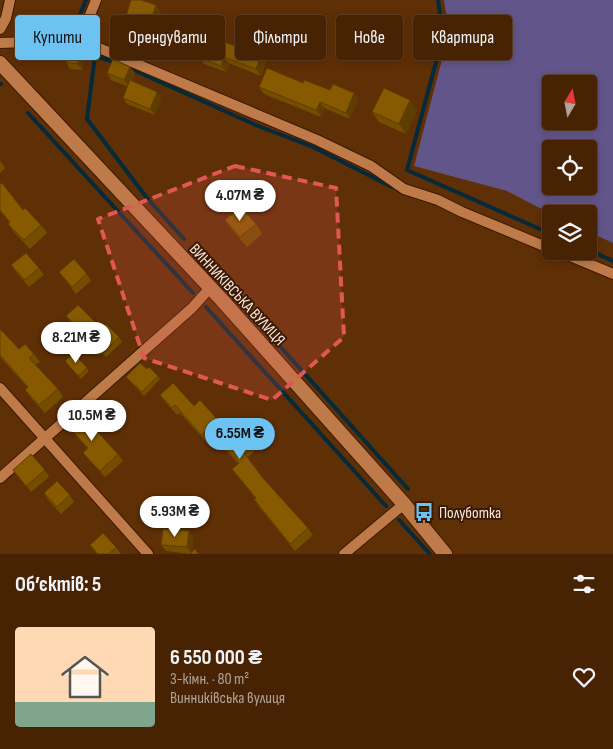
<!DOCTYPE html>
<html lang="uk">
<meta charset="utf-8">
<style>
:root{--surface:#472304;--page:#4e2b0e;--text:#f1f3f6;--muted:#b0a49a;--line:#5f4026;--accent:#6cc3f2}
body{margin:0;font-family:"Sofia Sans Condensed",sans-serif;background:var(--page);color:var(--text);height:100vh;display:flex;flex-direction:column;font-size:19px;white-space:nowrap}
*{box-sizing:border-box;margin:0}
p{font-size:16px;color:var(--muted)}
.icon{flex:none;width:28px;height:28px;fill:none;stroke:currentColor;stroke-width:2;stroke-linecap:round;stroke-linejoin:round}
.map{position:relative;height:554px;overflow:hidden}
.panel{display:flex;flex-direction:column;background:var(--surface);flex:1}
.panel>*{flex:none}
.hud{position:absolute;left:15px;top:15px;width:584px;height:45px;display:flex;gap:10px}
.needle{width:32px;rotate:10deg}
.buttons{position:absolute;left:542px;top:75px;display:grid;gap:10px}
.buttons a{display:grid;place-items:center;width:55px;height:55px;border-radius:5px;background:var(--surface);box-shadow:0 2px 8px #0003,0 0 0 1px var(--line);font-size:25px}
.price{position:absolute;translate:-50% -42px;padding:0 11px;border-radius:18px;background:#fff;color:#222;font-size:16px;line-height:32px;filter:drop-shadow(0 1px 2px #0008)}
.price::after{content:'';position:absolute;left:50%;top:30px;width:15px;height:11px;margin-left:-8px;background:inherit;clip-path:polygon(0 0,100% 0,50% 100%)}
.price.selected{background:var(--accent);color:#111}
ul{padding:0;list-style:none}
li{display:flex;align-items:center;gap:15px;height:125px;padding:0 15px}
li+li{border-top:1px solid var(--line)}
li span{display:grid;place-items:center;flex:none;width:140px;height:100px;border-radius:5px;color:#555}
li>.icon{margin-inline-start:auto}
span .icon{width:60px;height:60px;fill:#fffc;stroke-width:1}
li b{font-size:21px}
h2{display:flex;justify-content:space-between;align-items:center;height:60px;padding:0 15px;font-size:21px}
.tag{padding:0 18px;border-radius:5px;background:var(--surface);box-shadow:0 2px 8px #0003,0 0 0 1px var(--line);font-size:18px;line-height:45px}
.tag.selected{background:var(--accent);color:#111}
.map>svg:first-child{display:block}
</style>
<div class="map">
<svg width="613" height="554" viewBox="0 0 613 554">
<rect width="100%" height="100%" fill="#5f2f05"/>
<path fill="#625589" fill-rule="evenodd" d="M444,0H613V243L589,232V214H551L507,191L414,166L449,33ZM551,84H589V121H551ZM551,149H589V186H551Z"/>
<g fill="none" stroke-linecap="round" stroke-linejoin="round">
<g stroke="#042a3c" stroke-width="4">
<polyline points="438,0 443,36 407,170 551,234"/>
<polyline points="76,25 86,0"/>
<polyline points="115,62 95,56 87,119 147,198 184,239"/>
<polyline points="129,68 258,126 313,147 392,187"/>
<polyline points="0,84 1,84"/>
<polyline points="28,113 193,293"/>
<polyline points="589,250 613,261"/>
<polyline points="201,258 408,489"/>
<polyline points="206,307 386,506"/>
<polyline points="399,520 430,554"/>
</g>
<g stroke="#3b1a00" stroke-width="12">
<g id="minor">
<polyline points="0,29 6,18 10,0"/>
<polyline points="80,40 96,0"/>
<polyline points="0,43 80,40 317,140 371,166 404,189 438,200 462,212 551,249"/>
<polyline points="558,251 613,274"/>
<polyline points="0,388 148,554"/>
<polyline points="0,478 192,308 210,288"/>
<polyline points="344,554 404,504"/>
</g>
</g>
<g stroke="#3b1a00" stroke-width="16">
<polyline id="secondary" points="0,63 221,299 404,504 445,554"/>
</g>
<use href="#minor" stroke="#be7a49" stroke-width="10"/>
<use href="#secondary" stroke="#be7a49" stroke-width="14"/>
</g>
<g fill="#744d00">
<polygon points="161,12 154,34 130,26 125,19"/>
<polygon points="189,30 267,59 261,76 229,63 226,72 204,64 200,59 173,49 168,42"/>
<polygon points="84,52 82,70 70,69 66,62"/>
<polygon points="130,67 135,73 131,81 162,98 155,115 127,104 123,98 127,86 111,80 107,73"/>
<polygon points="303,83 330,90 354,93 358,100 350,119 324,108 321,117 264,94 259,87"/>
<polygon points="417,110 406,134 379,122 372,112"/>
<polygon points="0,160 5,168 0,173"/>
<polygon points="0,184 23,210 41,225 47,233 30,249 14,232 8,224 10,223 0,211"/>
<polygon points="225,220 256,224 262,234 247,247 232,230"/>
<polygon points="11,265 39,268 44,275 29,287 16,272"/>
<polygon points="59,272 87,274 91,281 76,294"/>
<polygon points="66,316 101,328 119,337 122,342 106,357 70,321"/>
<polygon points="0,329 19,349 34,354 40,362 35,365 58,389 63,397 45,413 31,398 25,390 28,388 0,357"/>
<polygon points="65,361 87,368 89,371 81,379"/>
<polygon points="147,369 158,376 160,379 144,396 126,377"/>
<polygon points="160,395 194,406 224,427 237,422 258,436 263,443 247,458 262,477 308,528 313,535 295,551 259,507 254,499 255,498 232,469 238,464 214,437 207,443 180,413 177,415 166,403"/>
<polygon points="66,424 93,425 98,431 97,432 118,454 123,461 105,477 88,459 83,453 87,448 71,430"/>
<polygon points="13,470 45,470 49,477 31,492"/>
<polygon points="44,493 70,495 74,502 61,514 48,500"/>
<polygon points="189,531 193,538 192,552 190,554 166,551 161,545"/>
<polygon points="90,545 116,547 121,554 97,554"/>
</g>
<g fill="#5e3e00">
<polygon points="156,5 161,12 154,34 149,27"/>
<polygon points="80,45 84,52 82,70 77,64"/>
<polygon points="262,52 267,59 261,76 256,69"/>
<polygon points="224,57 229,63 226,72 221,66"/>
<polygon points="130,67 135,73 129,87 124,80"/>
<polygon points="157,92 162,98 155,115 150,109"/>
<polygon points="354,93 358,100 350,119 346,113"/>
<polygon points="410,100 417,110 406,134 399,124"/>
<polygon points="320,102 324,108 321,117 316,110"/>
<polygon points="189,531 193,538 192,554 187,547"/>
</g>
<g fill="#875900" stroke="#5e3e00">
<polygon points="131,0 141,0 156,5 149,27 125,19"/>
<polygon points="175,25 189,30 190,27 202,32 201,34 241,48 242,45 262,52 256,69 224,57 221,66 199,58 200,55 168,42"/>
<polygon points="68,43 80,45 77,64 66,62"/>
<polygon points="113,59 130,67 124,80 107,73"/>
<polygon points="267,68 303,83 304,80 330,90 333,84 354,93 346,113 320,102 316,110 259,87"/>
<polygon points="130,80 157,92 150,109 123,98"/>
<polygon points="384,88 410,100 399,124 372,112"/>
<polygon points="2,183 23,210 25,208 41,225 24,240 8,224 10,222 0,210 0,184"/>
<polygon points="241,207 256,224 240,237 225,220"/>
<polygon points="26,253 39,268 25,280 11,265"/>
<polygon points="74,259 87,274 72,287 59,272"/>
<polygon points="78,305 101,328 106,324 119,337 103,353 66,316"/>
<polygon points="0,329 19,349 25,344 34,354 29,358 58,389 39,405 25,390 28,387 0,355"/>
<polygon points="74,353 87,368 78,376 65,361"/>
<polygon points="140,363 147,369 149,367 158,376 142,392 126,377"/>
<polygon points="173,383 194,406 200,400 224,427 233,418 237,422 242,417 258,436 242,450 262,477 308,528 290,544 254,499 256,498 232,469 239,463 209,429 201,435 175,405 172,408 160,395"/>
<polygon points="80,411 93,425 92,426 118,454 100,471 83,453 88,448 66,424"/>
<polygon points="31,454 45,470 26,486 13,470"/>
<polygon points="57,481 70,495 57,507 44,493"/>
<polygon points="163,529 189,531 187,547 161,545"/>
<polygon points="103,533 116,547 109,554 98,554 90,545"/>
<polygon points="195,549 199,554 190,554"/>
</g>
<path fill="#e05854" fill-opacity="0.2" stroke="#e05854" stroke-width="4" stroke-dasharray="10 6" stroke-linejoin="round" d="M235,166L336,188L344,337L272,400L144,358L98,219Z"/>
<defs>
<g id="bus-bare" transform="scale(1.5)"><path d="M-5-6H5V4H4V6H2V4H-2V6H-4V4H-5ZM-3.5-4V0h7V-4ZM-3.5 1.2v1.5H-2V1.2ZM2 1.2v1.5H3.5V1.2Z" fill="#6cc3f2" stroke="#381c07" stroke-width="2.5" paint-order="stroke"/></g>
</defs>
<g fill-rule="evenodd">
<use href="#bus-bare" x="424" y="512"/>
</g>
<g text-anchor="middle" stroke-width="4" stroke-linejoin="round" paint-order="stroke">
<g font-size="16" fill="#ffe8d9" stroke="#381c07">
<text transform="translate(238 294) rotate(47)" y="6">ВИННИКІВСЬКА ВУЛИЦЯ</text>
</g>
<g font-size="16" fill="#ffe8d9" stroke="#381c07" text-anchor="start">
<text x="439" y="518">Полуботка</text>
</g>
</g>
</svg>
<div class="buttons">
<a><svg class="needle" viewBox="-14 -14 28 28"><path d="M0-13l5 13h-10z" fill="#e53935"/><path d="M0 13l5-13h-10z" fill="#b0a49a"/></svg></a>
<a><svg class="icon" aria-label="locate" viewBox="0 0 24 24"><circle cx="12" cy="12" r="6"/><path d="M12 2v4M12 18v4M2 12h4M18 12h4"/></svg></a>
<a><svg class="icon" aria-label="layers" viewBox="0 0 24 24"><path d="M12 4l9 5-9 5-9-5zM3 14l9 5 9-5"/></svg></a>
</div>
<b class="price" style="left:240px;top:222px">4.07M ₴</b>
<b class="price" style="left:76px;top:364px">8.21M ₴</b>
<b class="price" style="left:92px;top:442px">10.5M ₴</b>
<b class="price selected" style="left:240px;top:460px">6.55M ₴</b>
<b class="price" style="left:175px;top:538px">5.93M ₴</b>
<div class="hud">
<a class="tag selected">Купити</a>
<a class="tag">Орендувати</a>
<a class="tag">Фільтри</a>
<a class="tag">Нове</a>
<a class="tag">Квартира</a>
</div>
</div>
<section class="panel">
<h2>Об’єктів: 5<svg class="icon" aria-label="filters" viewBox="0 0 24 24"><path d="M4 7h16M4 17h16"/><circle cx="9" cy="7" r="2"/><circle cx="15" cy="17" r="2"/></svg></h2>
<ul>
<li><span style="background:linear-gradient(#ffd9b3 75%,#7fa58c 0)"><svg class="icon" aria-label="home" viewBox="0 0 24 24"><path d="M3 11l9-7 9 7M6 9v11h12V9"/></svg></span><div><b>6 550 000 ₴</b><p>3-кімн. · 80 m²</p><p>Винниківська вулиця</p></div><svg class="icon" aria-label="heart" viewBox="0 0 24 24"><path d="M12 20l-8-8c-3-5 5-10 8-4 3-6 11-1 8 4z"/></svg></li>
</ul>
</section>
